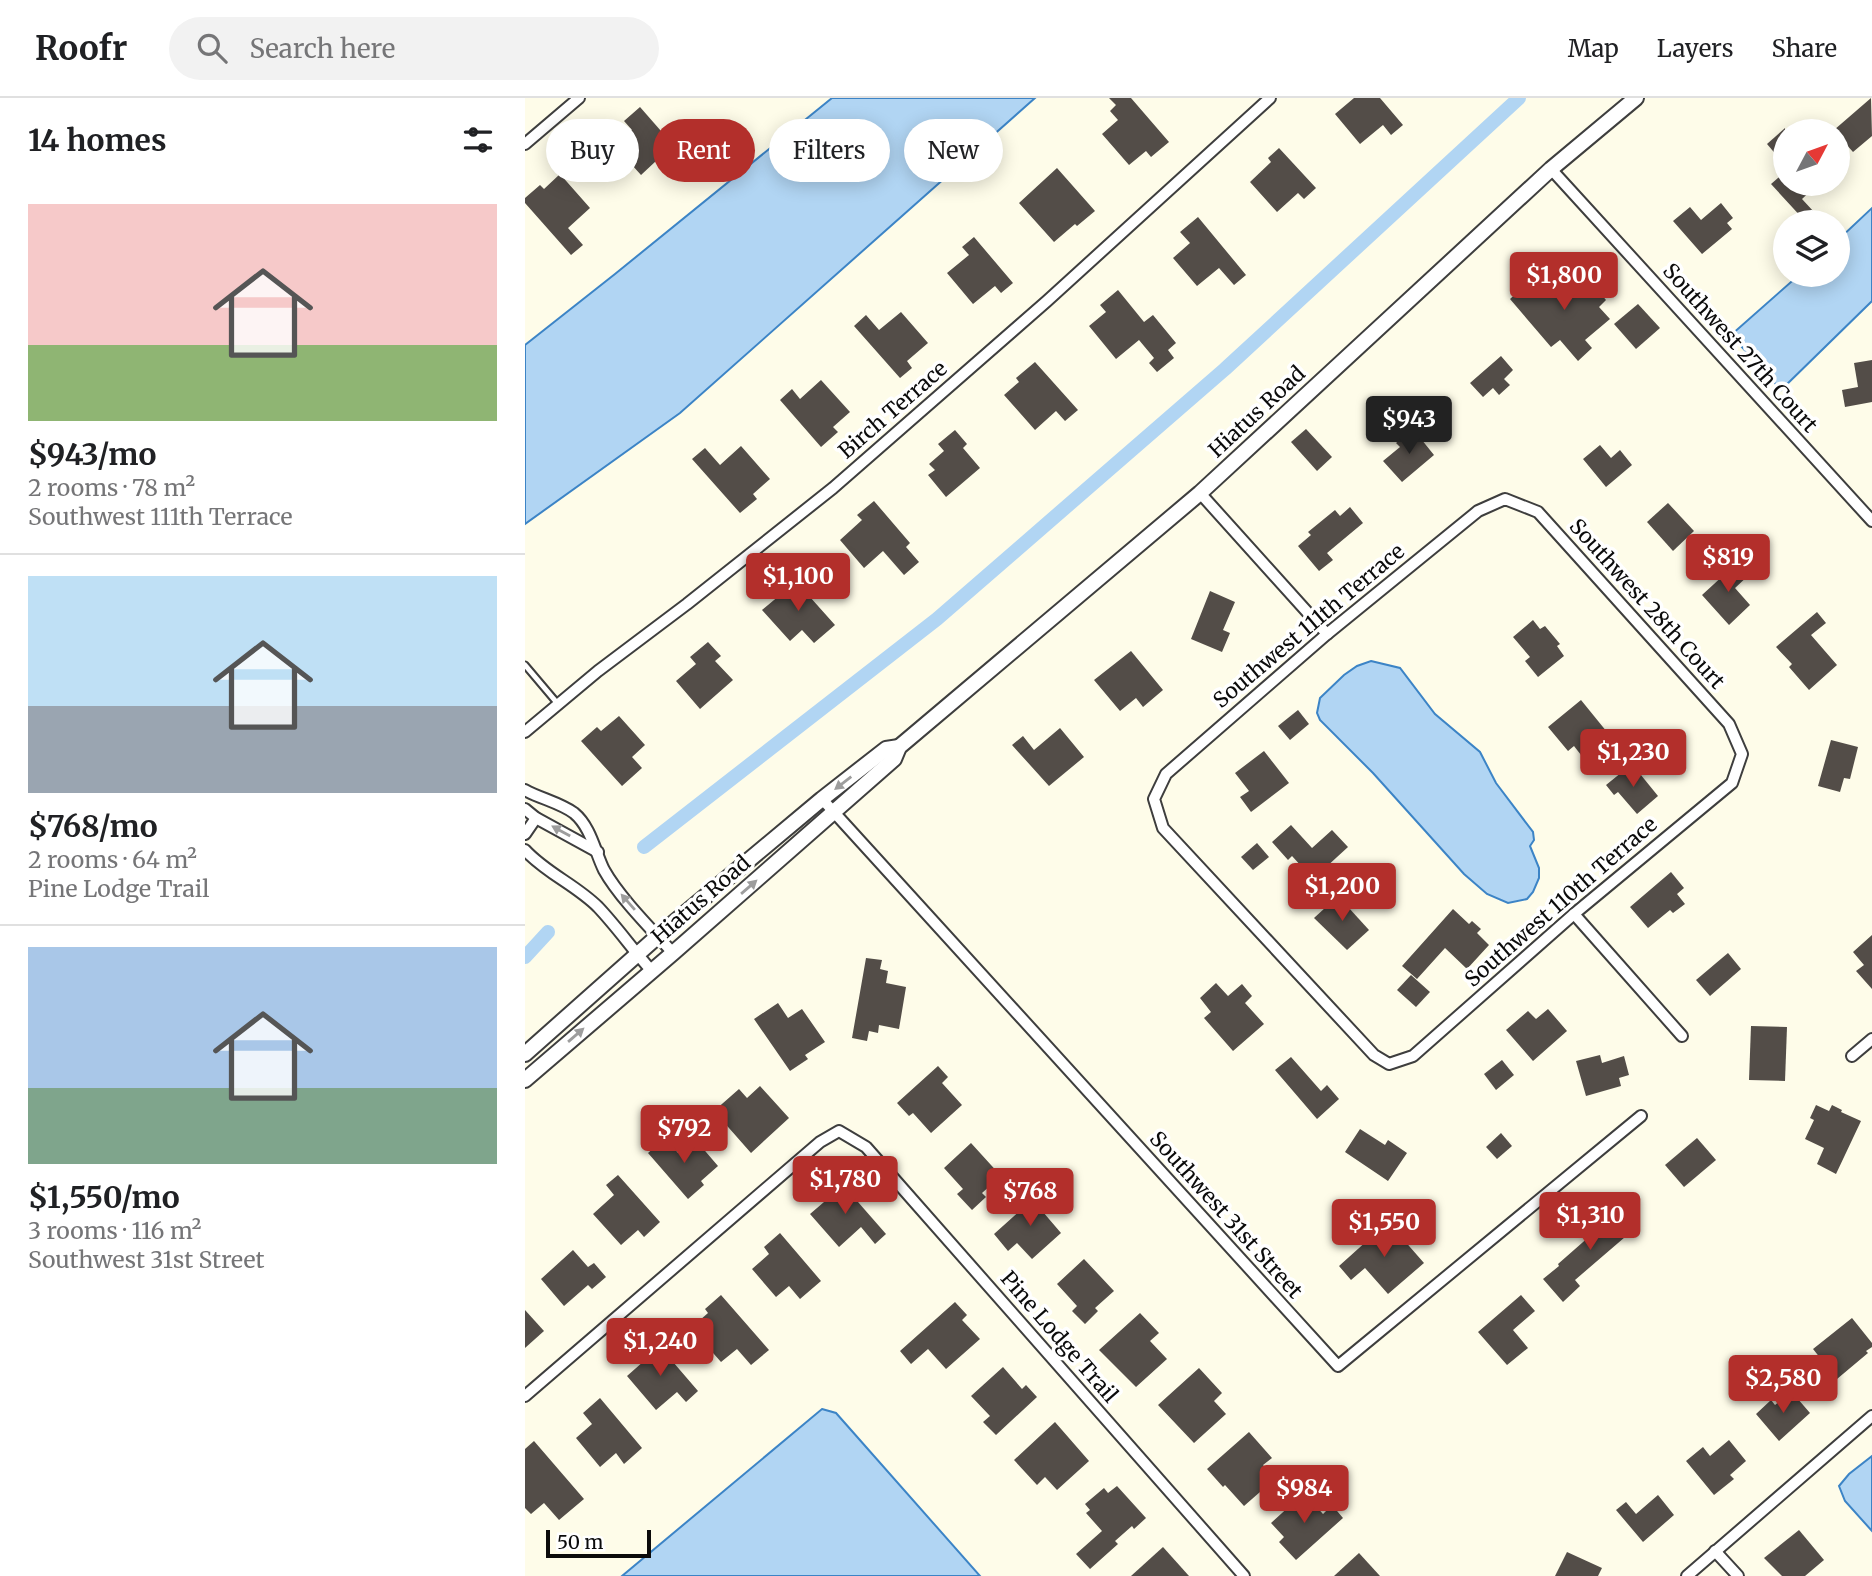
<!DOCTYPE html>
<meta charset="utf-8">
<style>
:root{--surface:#fff;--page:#f2f2f2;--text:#202124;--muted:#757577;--line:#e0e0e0;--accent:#b32f2b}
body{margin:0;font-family:Merriweather,serif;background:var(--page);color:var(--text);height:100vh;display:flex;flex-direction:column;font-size:26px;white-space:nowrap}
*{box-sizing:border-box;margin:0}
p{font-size:23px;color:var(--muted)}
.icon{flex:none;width:38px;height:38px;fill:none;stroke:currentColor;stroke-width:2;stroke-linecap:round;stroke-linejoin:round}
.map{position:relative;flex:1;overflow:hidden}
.sheet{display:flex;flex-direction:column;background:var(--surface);width:525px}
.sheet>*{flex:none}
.top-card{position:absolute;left:21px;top:21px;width:665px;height:63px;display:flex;gap:14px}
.needle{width:46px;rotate:49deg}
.fabs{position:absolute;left:1248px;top:21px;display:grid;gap:14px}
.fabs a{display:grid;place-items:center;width:77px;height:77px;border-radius:50%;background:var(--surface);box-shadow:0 4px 18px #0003;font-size:35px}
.scale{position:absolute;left:21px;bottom:18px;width:105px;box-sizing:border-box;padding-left:7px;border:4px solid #0b0b0b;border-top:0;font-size:19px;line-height:24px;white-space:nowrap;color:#0b0b0b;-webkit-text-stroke:5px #fff;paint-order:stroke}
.price{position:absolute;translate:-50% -60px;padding:0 16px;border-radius:7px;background:var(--accent);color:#fff;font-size:23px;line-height:46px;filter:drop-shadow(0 2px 4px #0008)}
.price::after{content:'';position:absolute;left:50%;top:42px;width:21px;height:16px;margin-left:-10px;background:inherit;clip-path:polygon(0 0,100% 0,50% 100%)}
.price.selected{background:#222;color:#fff}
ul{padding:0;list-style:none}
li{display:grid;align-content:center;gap:14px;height:371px;padding:0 28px}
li+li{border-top:2px solid var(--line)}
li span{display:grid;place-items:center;height:217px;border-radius:0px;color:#555}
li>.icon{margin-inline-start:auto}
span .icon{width:126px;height:126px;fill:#fffc;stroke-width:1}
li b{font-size:30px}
h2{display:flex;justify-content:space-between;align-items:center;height:84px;padding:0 28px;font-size:30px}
.tag{padding:0 24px;border-radius:32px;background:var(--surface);box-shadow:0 4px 18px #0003;font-size:24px;line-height:63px}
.tag.selected{background:var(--accent);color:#fff}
header{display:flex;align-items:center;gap:42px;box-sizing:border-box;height:98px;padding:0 35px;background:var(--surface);border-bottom:2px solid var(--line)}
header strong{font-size:33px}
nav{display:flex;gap:38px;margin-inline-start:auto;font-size:24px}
.search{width:490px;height:63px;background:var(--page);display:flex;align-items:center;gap:18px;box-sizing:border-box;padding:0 24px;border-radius:38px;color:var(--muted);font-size:26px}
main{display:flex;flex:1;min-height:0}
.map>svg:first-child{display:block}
</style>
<header>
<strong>Roofr</strong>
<div class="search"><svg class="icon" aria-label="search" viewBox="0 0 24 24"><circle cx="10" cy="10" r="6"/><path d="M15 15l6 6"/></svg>Search here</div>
<nav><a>Map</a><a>Layers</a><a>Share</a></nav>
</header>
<main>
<section class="sheet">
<h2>14 homes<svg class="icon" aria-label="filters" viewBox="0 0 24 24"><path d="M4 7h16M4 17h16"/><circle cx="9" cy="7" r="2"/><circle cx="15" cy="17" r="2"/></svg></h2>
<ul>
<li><span style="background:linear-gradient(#f6c9c9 65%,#8fb573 0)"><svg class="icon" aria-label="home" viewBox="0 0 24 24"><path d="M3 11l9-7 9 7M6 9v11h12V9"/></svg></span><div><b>$943/mo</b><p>2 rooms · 78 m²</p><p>Southwest 111th Terrace</p></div></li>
<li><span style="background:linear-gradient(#bfe0f5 60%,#9aa5b1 0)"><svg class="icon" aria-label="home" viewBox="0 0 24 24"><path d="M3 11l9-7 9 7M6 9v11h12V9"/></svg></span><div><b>$768/mo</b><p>2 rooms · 64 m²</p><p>Pine Lodge Trail</p></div></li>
<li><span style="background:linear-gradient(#a9c7e8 65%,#7fa58c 0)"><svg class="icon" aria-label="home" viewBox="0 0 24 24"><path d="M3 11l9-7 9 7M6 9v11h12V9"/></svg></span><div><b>$1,550/mo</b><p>3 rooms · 116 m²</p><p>Southwest 31st Street</p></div></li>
</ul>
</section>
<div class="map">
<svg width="1347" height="1478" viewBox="0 0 1347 1478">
<rect width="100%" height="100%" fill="#fefce9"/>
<g fill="#b1d5f3" stroke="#3c84c6" stroke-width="2">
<polygon points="307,0 510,0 155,315 0,426 0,247 90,176"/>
<polygon points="1347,110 1347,203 1256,292 1206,237 1274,177 1312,177 1313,142"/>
<polygon points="846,563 875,570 910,616 955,654 971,685 1008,734 1009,742 1005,748 1014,770 1014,780 1008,794 1002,801 983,805 962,796 939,776 848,675 795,622 792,615 795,600 819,577 832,568"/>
<polygon points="297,1311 311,1315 455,1478 97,1478"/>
<polygon points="1347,1358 1347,1433 1320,1403 1314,1388 1324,1376"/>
</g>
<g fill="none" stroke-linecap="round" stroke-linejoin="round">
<g stroke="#b1d5f3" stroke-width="14">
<polyline points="119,749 412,521 700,271 994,0"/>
<polyline points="0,859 23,834"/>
</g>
</g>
<g fill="#534d48">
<polygon points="584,0 606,0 644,44 626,59 621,53 604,67 577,36 593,22 585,13 591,7"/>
<polygon points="829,0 855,0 878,27 866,37 858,27 835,46 810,16"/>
<polygon points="1346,0 1347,38 1328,54 1312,36 1312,33 1309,32"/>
<polygon points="115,9 164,65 152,76 146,69 140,73 131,63 116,77 89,47 107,32 99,23"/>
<polygon points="1260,30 1260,67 1242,46"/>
<polygon points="754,50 791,90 779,101 773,95 752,114 725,84 746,64 743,60"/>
<polygon points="532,70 570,113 552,128 550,126 529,144 494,105"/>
<polygon points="1260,74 1260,86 1293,86 1277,101 1289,114 1279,122 1246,86"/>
<polygon points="35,76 65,110 43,130 58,147 46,157 0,105 0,100 15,87 19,91"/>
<polygon points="1196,105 1208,120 1202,125 1207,131 1177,156 1148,123 1165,109 1176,122"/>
<polygon points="673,119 721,177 709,187 694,170 672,188 648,160 665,145 655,134"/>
<polygon points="449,139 488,185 476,195 470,188 448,206 422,175 444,157 437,149"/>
<polygon points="1056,172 1081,202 1074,209 1085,221 1060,242 1067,250 1053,263 1035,242 1026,249 985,201 1005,183 1014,194 1034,176 1041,185"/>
<polygon points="593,192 619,224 628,217 651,245 643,252 649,260 632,274 624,265 629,260 614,242 591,261 564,228 581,214 575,207"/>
<polygon points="1113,206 1135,230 1111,251 1089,226"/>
<polygon points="376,214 403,245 382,263 387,270 375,280 329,228 341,217 354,232"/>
<polygon points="976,258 988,272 979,281 985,287 974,297 968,290 958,299 945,285"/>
<polygon points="1347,262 1347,304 1320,309 1317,292 1333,289 1329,265"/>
<polygon points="510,264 553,312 540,323 531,313 510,332 479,297 494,284 491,280"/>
<polygon points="296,282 325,314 308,329 313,334 296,349 255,302 267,291 275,301"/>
<polygon points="781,331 807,359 792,373 766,344"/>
<polygon points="888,331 909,357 877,384 858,363 875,349 871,345"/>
<polygon points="430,332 442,346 438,350 455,370 421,399 403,377 410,372 404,366 419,353 413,346"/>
<polygon points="1075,347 1086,360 1095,352 1107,367 1081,389 1058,361"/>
<polygon points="216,348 245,381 228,396 232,401 215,415 167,361 180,350 195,367"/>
<polygon points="349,403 385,445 381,449 394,464 379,477 358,453 339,470 315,442 337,422 332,417"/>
<polygon points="1143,405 1169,433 1148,453 1122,424"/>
<polygon points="825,409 838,425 802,455 808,462 794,473 773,448 786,437 783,434 810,412 815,418"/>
<polygon points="1213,464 1225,476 1210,490 1225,507 1204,527 1177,497"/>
<polygon points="268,480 310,527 289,545 277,532 265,543 237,512 255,497 252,494"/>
<polygon points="685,493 710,504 698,532 705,535 697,554 666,541"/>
<polygon points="1292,514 1301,525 1286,537 1312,567 1284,592 1264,569 1267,566 1251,549"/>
<polygon points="1008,522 1015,531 1020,528 1035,546 1032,548 1039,558 1013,579 1000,563 1005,559 988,539"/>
<polygon points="183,544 196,558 190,563 208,582 175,611 151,583 171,566 165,559"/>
<polygon points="606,553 638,592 618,609 611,600 595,613 569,582"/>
<polygon points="1056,602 1082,634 1056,657 1049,648 1043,653 1023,629"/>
<polygon points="773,612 784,626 765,642 753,628"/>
<polygon points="94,618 120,647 107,659 117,670 97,688 56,643 72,629 76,633"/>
<polygon points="535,630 559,659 524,688 487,647 498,638 509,652"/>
<polygon points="1306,642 1333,649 1325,681 1319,680 1315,694 1293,688"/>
<polygon points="739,653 764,685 726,714 715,699 724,693 710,675"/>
<polygon points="1107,666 1133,698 1112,716 1093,694 1089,697 1081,687"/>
<polygon points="766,727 787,750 807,732 823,749 788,781 767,758 763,762 747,744"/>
<polygon points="732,745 744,759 728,772 716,759"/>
<polygon points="1146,774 1159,790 1152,796 1160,806 1148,815 1145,812 1123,830 1105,809"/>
<polygon points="813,798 844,832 822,852 789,820"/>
<polygon points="928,811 944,826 947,823 956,831 952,835 964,847 942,871 920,850 892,881 877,868"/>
<polygon points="1347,837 1347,891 1331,873 1339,867 1328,854"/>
<polygon points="1203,855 1216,871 1185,898 1171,882"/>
<polygon points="341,860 357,862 355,871 363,873 361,885 381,889 374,931 354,927 353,935 344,933 342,943 327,940"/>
<polygon points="886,877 905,894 891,909 872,892"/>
<polygon points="691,885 703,898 717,886 727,898 720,905 739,926 708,953 679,920 686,914 675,900"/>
<polygon points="253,905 263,920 277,911 300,944 280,957 283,961 265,973 229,921"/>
<polygon points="1023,911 1042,933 1008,963 981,932 1003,913 1011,921"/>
<polygon points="1226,928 1262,929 1260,983 1224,982"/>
<polygon points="1075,957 1077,965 1099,958 1104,977 1094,980 1096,988 1061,998 1051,963"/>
<polygon points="766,959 796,993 802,987 814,1001 792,1021 750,972"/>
<polygon points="977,962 989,977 971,992 959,976"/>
<polygon points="413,968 423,979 417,985 437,1007 406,1035 388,1015 384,1018 372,1005"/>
<polygon points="235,988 264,1020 226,1055 189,1013 214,991 222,1000"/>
<polygon points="1291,1007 1304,1013 1307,1007 1317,1012 1316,1014 1336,1023 1311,1076 1292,1066 1299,1050 1280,1041 1289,1022 1285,1020"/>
<polygon points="835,1031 860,1047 863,1042 882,1055 863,1083 820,1054"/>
<polygon points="976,1035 987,1048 972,1061 961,1049"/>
<polygon points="140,1040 153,1055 169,1040 193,1068 176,1083 179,1087 163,1101 123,1055"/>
<polygon points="1172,1040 1191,1062 1159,1089 1140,1067"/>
<polygon points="446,1045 476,1078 457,1095 461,1099 447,1112 432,1096 438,1091 419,1070"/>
<polygon points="93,1077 135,1124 119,1139 113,1132 96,1147 68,1116 89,1097 81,1087"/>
<polygon points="312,1080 361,1136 350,1146 336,1129 314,1149 285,1116 306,1098 300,1090"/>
<polygon points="516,1094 527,1106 518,1114 536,1135 507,1161 492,1145 483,1153 469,1136"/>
<polygon points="1096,1106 1114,1127 1050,1182 1055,1188 1038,1204 1018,1181 1034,1168 1033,1166 1074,1130 1072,1127"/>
<polygon points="863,1124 899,1165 863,1196 840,1170 826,1182 814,1168"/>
<polygon points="255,1135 296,1183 275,1201 264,1188 251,1199 227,1171 244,1156 239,1149"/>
<polygon points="48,1152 63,1169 69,1165 81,1179 67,1191 63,1187 39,1208 16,1181"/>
<polygon points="559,1161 589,1193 570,1210 573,1213 560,1226 547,1213 552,1208 532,1186"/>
<polygon points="196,1197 244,1252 226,1267 212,1251 196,1264 166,1230 183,1215 180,1211"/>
<polygon points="996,1197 1010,1213 988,1232 1003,1250 982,1267 953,1234"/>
<polygon points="430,1204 442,1217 437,1222 455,1241 421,1271 403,1251 386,1266 375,1253"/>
<polygon points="0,1212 19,1233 0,1250"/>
<polygon points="615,1215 634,1235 625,1243 642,1261 611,1289 574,1252"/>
<polygon points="1327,1220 1347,1245 1347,1249 1341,1253 1343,1255 1312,1281 1288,1251"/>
<polygon points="130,1243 173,1293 161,1304 152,1294 131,1312 102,1278 119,1263 114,1257"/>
<polygon points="478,1269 497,1291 501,1287 512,1299 471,1337 458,1324 465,1318 446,1298"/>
<polygon points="674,1270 697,1295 689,1303 701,1316 669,1345 633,1307"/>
<polygon points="1266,1293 1285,1315 1254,1343 1231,1316 1246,1302 1250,1307"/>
<polygon points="75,1300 117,1350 99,1366 91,1355 75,1369 51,1340 67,1326 58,1315"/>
<polygon points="530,1324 564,1363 532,1392 520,1379 512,1387 489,1362"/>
<polygon points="724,1334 747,1360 738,1367 750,1381 719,1408 700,1387 698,1389 682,1371"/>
<polygon points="1204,1342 1221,1363 1205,1377 1209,1381 1189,1397 1161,1363 1178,1349 1185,1358"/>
<polygon points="9,1343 59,1401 34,1422 19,1405 6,1416 0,1410 0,1351"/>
<polygon points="592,1388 621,1420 609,1431 607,1428 590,1443 593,1446 565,1471 551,1456 577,1433 561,1415 565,1412 560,1406 579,1390 583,1395"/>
<polygon points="779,1395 798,1416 807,1407 818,1420 771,1462 754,1444 759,1439 746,1425"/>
<polygon points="1133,1397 1149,1417 1118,1444 1091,1412 1101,1404 1111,1416"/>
<polygon points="1274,1432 1299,1462 1280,1478 1257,1478 1239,1460"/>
<polygon points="638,1449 664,1478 606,1478"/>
<polygon points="1042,1454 1077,1470 1073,1478 1030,1478"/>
<polygon points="834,1455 855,1478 809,1478"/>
</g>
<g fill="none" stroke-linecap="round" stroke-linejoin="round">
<g stroke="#3e3e3e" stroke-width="9">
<polyline id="service" points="0,567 33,606"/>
</g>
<g stroke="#3e3e3e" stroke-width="14">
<g id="minor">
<polyline points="0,46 54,0"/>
<polyline points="1026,71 1347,423"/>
<polyline points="675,395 802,536"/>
<polygon points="980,401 1013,414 1204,626 1217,656 1207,685 1049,816 888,958 864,966 849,957 638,730 629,701 641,676 802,536 953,413"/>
<polyline points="0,634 73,573 162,506 308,390 522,203 745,0"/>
<path d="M0,692C14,700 36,705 49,715C66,729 70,754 79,772C94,799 127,832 148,855"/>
<polyline points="297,701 813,1268 1116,1018"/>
<polyline points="0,711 11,720 73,754"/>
<polyline points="0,736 11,720"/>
<path d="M0,752C21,775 51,787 73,809C92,829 108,852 126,872"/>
<polyline points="1049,816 1157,938"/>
<polyline points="1327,958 1347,941"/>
<polyline points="0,1298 295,1044 314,1033 341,1049 719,1478"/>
<polyline points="1190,1453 1213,1478"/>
<polyline points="1162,1478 1347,1318"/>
</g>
</g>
<g stroke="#3e3e3e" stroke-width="18">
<g id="tertiary">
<polyline points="0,956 133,838 297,701 361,651 374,649"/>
<polyline points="0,982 148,855 369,661 374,649 675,395 1026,71 1111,0"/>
</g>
</g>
<use href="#service" stroke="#fff" stroke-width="5"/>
<use href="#minor" stroke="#fff" stroke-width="10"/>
<use href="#tertiary" stroke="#fff" stroke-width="14"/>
</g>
<defs><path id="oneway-solid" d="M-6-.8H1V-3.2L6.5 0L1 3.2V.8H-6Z" transform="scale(1.75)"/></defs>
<g fill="#9d9d9d">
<use href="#oneway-solid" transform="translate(318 685) rotate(142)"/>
<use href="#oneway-solid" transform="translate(36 733) rotate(-151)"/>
<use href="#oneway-solid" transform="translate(224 789) rotate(-41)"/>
<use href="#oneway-solid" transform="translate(103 804) rotate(-131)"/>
<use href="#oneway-solid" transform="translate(51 937) rotate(-41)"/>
</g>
<g text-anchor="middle" stroke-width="7" stroke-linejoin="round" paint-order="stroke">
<g font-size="21" fill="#0b0b0b" stroke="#fff">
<text transform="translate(1215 250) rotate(48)" y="7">Southwest 27th Court</text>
<text transform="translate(368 312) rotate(-41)" y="7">Birch Terrace</text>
<text transform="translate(732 314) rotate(-43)" y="7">Hiatus Road</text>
<text transform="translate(1122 506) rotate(48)" y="7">Southwest 28th Court</text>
<text transform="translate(784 528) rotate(-40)" y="7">Southwest 111th Terrace</text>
<text transform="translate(176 802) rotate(-41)" y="7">Hiatus Road</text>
<text transform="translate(1036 804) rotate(-41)" y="7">Southwest 110th Terrace</text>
<text transform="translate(701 1117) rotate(48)" y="7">Southwest 31st Street</text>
<text transform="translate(534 1239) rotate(49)" y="7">Pine Lodge Trail</text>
</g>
</g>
</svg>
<div class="fabs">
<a><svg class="needle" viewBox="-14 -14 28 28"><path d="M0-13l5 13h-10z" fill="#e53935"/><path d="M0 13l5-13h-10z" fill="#757577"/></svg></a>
<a><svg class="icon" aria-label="layers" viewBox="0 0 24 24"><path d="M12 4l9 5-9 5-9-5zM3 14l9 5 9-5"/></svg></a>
</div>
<div class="scale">50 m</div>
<b class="price" style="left:1039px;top:214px">$1,800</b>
<b class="price selected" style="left:884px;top:358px">$943</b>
<b class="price" style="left:1203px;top:496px">$819</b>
<b class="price" style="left:273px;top:515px">$1,100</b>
<b class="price" style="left:1108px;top:691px">$1,230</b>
<b class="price" style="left:817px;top:825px">$1,200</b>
<b class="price" style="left:159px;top:1067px">$792</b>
<b class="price" style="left:320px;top:1118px">$1,780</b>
<b class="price" style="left:505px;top:1130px">$768</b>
<b class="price" style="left:1065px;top:1154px">$1,310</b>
<b class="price" style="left:859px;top:1161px">$1,550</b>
<b class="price" style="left:135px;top:1280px">$1,240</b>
<b class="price" style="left:1258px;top:1317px">$2,580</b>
<b class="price" style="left:779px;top:1427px">$984</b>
<div class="top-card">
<a class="tag">Buy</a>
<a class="tag selected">Rent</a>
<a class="tag">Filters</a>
<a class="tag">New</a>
</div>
</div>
</main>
